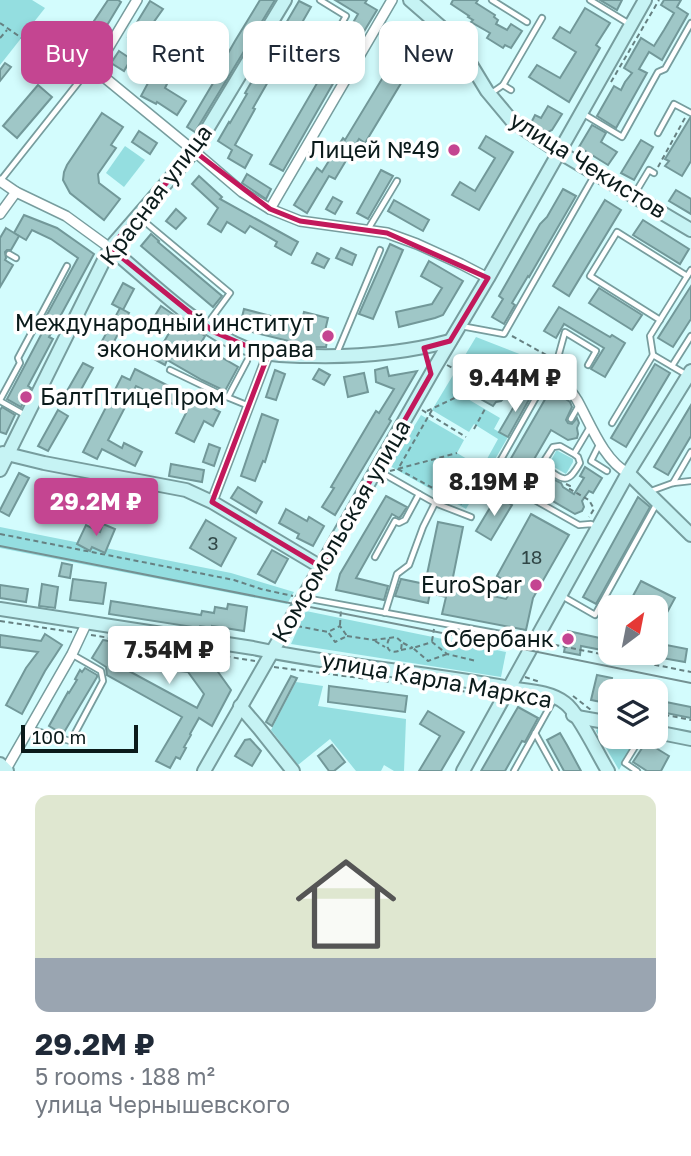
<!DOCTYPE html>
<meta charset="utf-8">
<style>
:root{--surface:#fff;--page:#f2f2f3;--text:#1f2937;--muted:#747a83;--accent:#c44591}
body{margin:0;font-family:"Golos Text",sans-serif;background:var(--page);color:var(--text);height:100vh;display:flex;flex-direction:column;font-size:26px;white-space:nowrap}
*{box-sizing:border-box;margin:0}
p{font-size:23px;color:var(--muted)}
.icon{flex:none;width:38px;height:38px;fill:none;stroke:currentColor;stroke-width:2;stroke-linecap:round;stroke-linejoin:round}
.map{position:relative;height:771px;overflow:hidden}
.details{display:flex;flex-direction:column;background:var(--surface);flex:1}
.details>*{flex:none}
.hud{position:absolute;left:21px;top:21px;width:649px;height:63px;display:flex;gap:14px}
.needle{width:46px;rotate:32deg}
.fabs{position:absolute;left:598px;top:595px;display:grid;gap:14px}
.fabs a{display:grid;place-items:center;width:70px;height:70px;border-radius:14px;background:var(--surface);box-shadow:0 4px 10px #0003;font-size:35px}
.scale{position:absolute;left:21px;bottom:18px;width:117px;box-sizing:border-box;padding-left:7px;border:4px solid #0b1b1b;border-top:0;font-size:19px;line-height:24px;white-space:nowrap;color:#0b1b1b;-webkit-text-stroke:5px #fff;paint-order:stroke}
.price{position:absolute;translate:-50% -60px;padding:0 16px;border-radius:7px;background:#fff;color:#222;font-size:23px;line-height:46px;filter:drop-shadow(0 2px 4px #0008)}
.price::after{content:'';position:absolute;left:50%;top:42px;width:21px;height:16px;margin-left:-10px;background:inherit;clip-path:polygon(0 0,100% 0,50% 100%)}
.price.current{background:var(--accent);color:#fff}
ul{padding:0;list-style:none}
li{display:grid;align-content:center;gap:14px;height:371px;padding:0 35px}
li span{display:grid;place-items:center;height:217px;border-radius:14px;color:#555}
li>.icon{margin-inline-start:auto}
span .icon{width:126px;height:126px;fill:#fffc;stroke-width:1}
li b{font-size:30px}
.chip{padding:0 24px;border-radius:14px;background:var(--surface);box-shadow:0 4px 10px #0003;font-size:24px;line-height:63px}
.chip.current{background:var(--accent);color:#fff}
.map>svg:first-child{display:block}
</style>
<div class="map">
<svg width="691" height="771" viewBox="0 0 691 771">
<rect width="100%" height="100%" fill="#d3fcfd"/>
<g fill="#94dee0">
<polygon points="0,0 32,0 45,8 0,65"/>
<polygon points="125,146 145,160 124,187 106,173"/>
<polygon points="476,337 550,366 507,381 479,364 461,395 500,418 494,429 508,437 466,509 390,466 421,415 464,440 457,453 482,468 498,439 474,424 469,432 432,410"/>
<polygon points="556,451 558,451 573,459 573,462 566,474 549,464"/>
<polygon points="0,527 231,573 294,592 287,604 0,548"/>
<polygon points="306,611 506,652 501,677 291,644"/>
<polygon points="296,682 323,686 318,706 406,719 404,771 394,771 384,765 381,771 356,771 330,739 298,765 271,730"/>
<polygon points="598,728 611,731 611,737 637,737 619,770 596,731"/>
</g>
<g fill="#9fc7c7" stroke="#729899" stroke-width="2" fill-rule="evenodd">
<polygon points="108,0 118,0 121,2 100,37 88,30"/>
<polygon points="260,0 275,0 195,132 187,127 225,63 223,62 235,41"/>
<polygon points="335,0 367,0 365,3 377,10 349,56 338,49 358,14"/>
<polygon points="453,0 478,0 476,3 495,15 494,17 498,20 496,24 507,30 511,24 522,31 511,48 505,45 503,48 487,38 490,33 471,22 473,20 468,17 469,16 451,4"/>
<polygon points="600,0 622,0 617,10"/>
<polygon points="664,0 681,0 677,7 688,14 662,60 649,52 639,69 647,73 616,128 597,116 614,86 621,90 625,82 632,73 624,68 641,38 654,46 664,30 674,13 661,5"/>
<polygon points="150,1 163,9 138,44 128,37"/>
<polygon points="299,1 311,7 253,108 255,109 235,145 252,155 245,168 228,158 232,150 218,141 229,122 230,123 247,94 245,93"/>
<polygon points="585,8 610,23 596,45 600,48 569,102 529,77 537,65 560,78 576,52 553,38 560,27 570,33"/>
<polygon points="411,31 427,40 365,143 359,139 335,179 329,176 307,213 294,205 317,168 322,172 343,138 345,140"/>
<polygon points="64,48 76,55 71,64 59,57"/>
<polygon points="119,51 131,59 124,71 111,63"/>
<polygon points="5,63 11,67 0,81 0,70"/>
<polygon points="327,66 339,73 283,171 270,164"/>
<polygon points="156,68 171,76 165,88 186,101 177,115 157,102 156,104 141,96"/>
<polygon points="38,85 52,97 17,138 3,126"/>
<polygon points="548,106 562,114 552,130 548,132 544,131 531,123 535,115 541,118"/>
<polygon points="102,113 123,127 111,145 116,148 98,174 99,183 120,199 104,220 70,193 63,180 64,172 67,165"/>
<polygon points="690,118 691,118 691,161 682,176 665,166 669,161 665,159"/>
<polygon points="592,125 606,133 601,142 617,152 608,165 579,147"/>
<polygon points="139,131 157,143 150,154 132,142"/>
<polygon points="486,136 513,152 479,210 452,195 460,182 475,191 495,158 479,148"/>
<polygon points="641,140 653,147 634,180 621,173"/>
<polygon points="381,170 393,176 368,219 357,213"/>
<polygon points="247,174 271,189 266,199 242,183"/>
<polygon points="199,176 222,197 220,199 298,242 291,255 275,246 277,242 250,226 245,233 227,222 221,232 208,224 218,208 192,184"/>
<polygon points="563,189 576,196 529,277 528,276 512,303 515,305 504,324 492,317 503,299 499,296 540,224 547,217"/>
<polygon points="676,190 691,199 691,214 669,201"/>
<polygon points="333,197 342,202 335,214 326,209"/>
<polygon points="394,200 429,220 423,231 388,211"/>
<polygon points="605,200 621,210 569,296 553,286"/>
<polygon points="176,209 186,218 176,229 166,221"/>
<polygon points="24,215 57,228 94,254 49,337 53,339 28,386 31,388 21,407 7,399 42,333 38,331 78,258 51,239 32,230 26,240 14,233"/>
<polygon points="643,220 689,249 680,264 633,235"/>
<polygon points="6,228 19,236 11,250 7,250 5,252 6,258 5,260 13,265 0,287 0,238"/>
<polygon points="151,234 159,241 158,242 222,296 213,307 141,246"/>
<polygon points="390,244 403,250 373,319 359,314"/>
<polygon points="341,248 356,255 352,265 336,258"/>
<polygon points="317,253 329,259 324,268 312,263"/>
<polygon points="429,261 463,281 443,315 435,318 399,327 396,312 432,304 442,288 421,276"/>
<polygon points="123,283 134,289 123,310 112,304"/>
<polygon points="691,286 691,319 673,347 658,338"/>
<polygon points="599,288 642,315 632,330 589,303"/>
<polygon points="161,306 205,336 200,345 238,367 225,391 202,380 167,360 165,365 154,359 169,333 151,322"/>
<polygon points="559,307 610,337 612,335 625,343 605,377 591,369 604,348 564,324 556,338 544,331"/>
<polygon points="120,308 129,313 106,357 96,352"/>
<polygon points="244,309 301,324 304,312 328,318 324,335 328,336 326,347 313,347 232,327 234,319 241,321"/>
<polygon points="83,363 93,368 73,404 63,398"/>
<polygon points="655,364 670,373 626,447 611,438"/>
<polygon points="387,367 389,376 417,371 389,419 391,421 335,515 322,507 334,488 331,487 376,411 379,413 394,389 376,382 375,370"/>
<polygon points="135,369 220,412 213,426 204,421 194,442 176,433 187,411 136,386 108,440 122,448 124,443 142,452 135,466 102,449 97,459 83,452 122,376 130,380"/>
<polygon points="319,369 330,375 324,385 313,379"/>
<polygon points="275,370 285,374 276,400 266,397"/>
<polygon points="364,373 368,392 348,397 344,377"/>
<polygon points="491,378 505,386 506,396 501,401 496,402 493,406 479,398 482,392 478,390 483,380 488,382"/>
<polygon points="551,389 570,402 572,407 566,420 568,423 572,424 577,418 579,423 577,428 578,434 577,438 568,440 551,430 529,468 552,481 555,480 561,483 563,487 574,494 584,478 580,476 585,467 602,478 593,493 589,491 582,501 584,507 582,511 575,514 508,475 506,467"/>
<polygon points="523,391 531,396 508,437 499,432"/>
<polygon points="691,405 691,436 668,475 654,467"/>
<polygon points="2,407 15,415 6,434 0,432 0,410"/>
<polygon points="58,410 68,416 48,451 38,446"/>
<polygon points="262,414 278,420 265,462 263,461 255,481 241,476"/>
<polygon points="209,444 220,448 214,466 203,462"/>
<polygon points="171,464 204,470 202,482 169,476"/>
<polygon points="19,473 29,478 9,516 0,511 0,510"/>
<polygon points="238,487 262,502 256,513 231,498"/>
<polygon points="71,489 83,494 85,490 99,496 91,518 75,512 73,516 61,510"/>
<polygon points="386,496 407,507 401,516 399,518 392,514 356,578 388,586 384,600 336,590 340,574"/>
<polygon points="497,496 512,505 491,540 476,531"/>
<polygon points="638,497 650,507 596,604 583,597"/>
<polygon points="140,500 156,504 152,520 136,516"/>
<polygon points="286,509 307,521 309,517 324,526 313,546 297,538 299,534 279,523"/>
<polygon points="531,514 569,535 533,598 526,630 442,614 446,597 430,593 428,603 395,596 401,579 425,584 438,522 463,527 451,587 506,599 514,587 497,576"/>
<polygon points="206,520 236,538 221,566 190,548"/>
<polygon points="103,524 115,529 105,553 92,547 90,551 77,544 86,525 100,532"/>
<polygon points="272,550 288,559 275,583 258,574"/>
<polygon points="62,563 72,565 70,578 59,576"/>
<polygon points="73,579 106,583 103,604 70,600"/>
<polygon points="641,581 675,598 663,620 656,616 656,607 627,607"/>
<polygon points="42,584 58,587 55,608 39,606"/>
<polygon points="0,585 28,589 26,602 0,598"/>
<polygon points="111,601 201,615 202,611 214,613 215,607 227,609 228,604 247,607 244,631 212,626 212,628 200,626 199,628 109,614"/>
<polygon points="568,631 609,640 607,651 581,646 580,655 564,652"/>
<polygon points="45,634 62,645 45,671 22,714 6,705 26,668 38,652 0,647 0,635 41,641"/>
<path d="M103,640L208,658L231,690L212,726L199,718L190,734L191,735L184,747L186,748L180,759L176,757L170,768L156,761L182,717L107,675L106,667L92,658ZM116,664L188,672L204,694L197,708Z"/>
<polygon points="656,643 687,649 685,662 656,657"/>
<polygon points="85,668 97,675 97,677 63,734 61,733 49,726 68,692 69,693 77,680 75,679 80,670 82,672"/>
<polygon points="597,675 612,678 611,683 636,688 636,691 609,691 606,703 591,700"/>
<polygon points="291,676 297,678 272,726 266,722"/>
<polygon points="329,686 407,696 405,712 328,702"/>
<polygon points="656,700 691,707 691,718 656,711"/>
<polygon points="518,707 538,718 525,742 522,741 505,771 481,771"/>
<polygon points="428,711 464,732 441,771 419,771 440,736 420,724"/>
<polygon points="560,733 567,745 581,771 564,771 547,740"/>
<polygon points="250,739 261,751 252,766 235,756 245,740"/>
<polygon points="646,742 669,756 661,771 647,771 633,762"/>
<polygon points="332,745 345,762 334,771 329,771 318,756"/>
</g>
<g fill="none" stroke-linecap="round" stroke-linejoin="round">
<g stroke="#779d9e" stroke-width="8">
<g id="lane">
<polyline points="320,0 346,16 325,53 351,68"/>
<polyline points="492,0 527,22"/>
<polyline points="590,0 631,25"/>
<polyline points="503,85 511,90"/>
<polyline points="493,92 503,85 542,18"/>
<polyline points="582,113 622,137 658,72 665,69 691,23"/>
<polyline points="658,133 674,104 691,113"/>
<polyline points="1,180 85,74 93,68"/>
<polyline points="634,195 649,170 654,173"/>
<polyline points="139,217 230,293 208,323"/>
<polyline points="367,231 397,181"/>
<polyline points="9,254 16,258"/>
<polyline points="660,320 590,276 617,232 687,276"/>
<polyline points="461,326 504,334 594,176"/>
<polyline points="337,353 380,250"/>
<polyline points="653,355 650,336 691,270"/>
<polyline points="557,361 565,332 596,351 588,365"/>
<polyline points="672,366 691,336"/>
<polyline points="170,370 222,395 249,406"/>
<polyline points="558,378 543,385 499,463 498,473 503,482 579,525 591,524 597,527"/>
<polyline points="228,397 247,361"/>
<polyline points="0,400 20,363 18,358 67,266"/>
<polyline points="0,401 27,416"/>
<polyline points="571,419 579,405"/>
<polyline points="612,423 653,355 687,375"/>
<polyline points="600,443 591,461 607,471"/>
<path d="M574,454L578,457L580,463C568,484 564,482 545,467L544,461L553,447L560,446L574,454L590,427"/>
<polyline points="673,483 691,452"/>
<polyline points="651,491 673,483 691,481"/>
<polyline points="419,494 435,503 471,517"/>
<polyline points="375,557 395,521 399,523 405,520 419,494 377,470"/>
<polyline points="562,596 595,615 657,503"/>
<polyline points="305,598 528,639 532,642"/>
<polyline points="385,613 397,574 409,565 423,527 435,503"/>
<polyline points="30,729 70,741 73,737 103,681 101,671 73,655"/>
<polyline points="535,733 556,771"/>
<polyline points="514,771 553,701"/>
<polyline points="637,771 625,763 641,737"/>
</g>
</g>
<g stroke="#779d9e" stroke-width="12">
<g id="street">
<polyline points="137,0 107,50 93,68 194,151 242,192 270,209 300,221 387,233 417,244 461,264 488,278"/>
<polyline points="0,181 16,192 66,216 110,248"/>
<polyline points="270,209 392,0"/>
<polyline points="0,214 16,192"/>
<path d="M557,362L556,374C563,382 571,390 577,400C590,423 604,461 628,473"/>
<polyline points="212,502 268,355"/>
<polyline points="5,771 72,654 87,622"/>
</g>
</g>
<g stroke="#779d9e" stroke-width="16">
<g id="secondary">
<polyline points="410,0 456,40 487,91 512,121 559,152 691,230"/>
<path d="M110,248C150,281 187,319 234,343C258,355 285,356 312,356C359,357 405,353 450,341"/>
<polyline points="3,453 44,463 186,490 212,502 321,567"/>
<polyline points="0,470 110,248 194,151 285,0"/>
<polyline points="628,473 691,535"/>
<path d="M0,609L253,648C338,666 424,672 509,688C527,691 550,691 565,703C578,712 598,755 608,771"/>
<polyline points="240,706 258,727 293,771"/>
<polyline points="573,715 577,717 611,723"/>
<polyline points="656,732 691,739"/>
<polyline points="0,764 7,771"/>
<polyline points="204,771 435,367 488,278 645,0"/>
<polyline points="463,771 628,473 691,371"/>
</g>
</g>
<g stroke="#668182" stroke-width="2" stroke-dasharray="5 3.5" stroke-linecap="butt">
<path d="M0,23C19,36 59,66 81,68"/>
<polyline points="0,38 7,30"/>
<polyline points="611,82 659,0"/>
<polyline points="658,167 686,116"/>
<polyline points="512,336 550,357"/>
<polyline points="447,365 470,378"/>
<polyline points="422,410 466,437"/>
<polyline points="432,410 398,469 462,504 481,468"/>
<polyline points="427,411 461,395"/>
<polyline points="474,429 485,409"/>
<polyline points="390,471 457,453"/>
<polyline points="566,484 570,486 568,488 589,500 594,509 589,517"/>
<polyline points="0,534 234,580 261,589 293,596"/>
<polyline points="0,621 72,632"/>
<polyline points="340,625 341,609"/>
<polyline points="297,626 328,632 340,626 347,636 335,642 328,632"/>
<polyline points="91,635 255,661"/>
<path d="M347,636L374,640L396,637L402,642L401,650C391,655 384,649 389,639"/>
<polyline points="375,641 385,647"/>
<polyline points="432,641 434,629"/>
<polyline points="403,643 413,648"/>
<polyline points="546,643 691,672"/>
<polyline points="401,650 412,648"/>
<polyline points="447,654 428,661 413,648 432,642 447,654 476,661"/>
<polyline points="274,667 477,693"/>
<polyline points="525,677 540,682"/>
<polyline points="627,691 628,689 640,691"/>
<polyline points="573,696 591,710"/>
<polyline points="656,713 691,720"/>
</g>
<use href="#lane" stroke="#fff" stroke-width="4.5"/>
<use href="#street" stroke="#fff" stroke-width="9"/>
<use href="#secondary" stroke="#c6f3f4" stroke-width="12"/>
<polyline stroke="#749192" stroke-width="2" points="0,546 498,644 691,683"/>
</g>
<path fill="none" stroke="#c2185b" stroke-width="5" stroke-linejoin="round" d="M194,151L270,209L300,221L387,233L488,278L450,341L424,348L431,374L321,567L212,502L268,355L214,332L110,248Z"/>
<g fill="#c44591" stroke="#fff" stroke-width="2.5">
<circle cx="454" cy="150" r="7"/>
<circle cx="328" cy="336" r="7"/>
<circle cx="26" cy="397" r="7"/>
<circle cx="536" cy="585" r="7"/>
<circle cx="568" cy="639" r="7"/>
</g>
<g text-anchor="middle" stroke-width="7" stroke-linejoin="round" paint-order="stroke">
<g font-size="19" fill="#304646">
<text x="213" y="550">3</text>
<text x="532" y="564">18</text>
</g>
<g font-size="23" fill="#0b1b1b" stroke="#fff" text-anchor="end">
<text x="440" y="158">Лицей №49</text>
<text x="314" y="331">Международный институт<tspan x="314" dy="26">экономики и права</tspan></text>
<text x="40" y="405" text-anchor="start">БалтПтицеПром</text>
<text x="522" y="593">EuroSpar</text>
<text x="554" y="647">Сбербанк</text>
</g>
<g font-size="23" fill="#0b1b1b" stroke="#fff">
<text transform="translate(588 165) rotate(32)" y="8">улица Чекистов</text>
<text transform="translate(156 195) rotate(-53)" y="8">Красная улица</text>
<text transform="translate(341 531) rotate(-60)" y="8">Комсомольская улица</text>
<text transform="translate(437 680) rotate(10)" y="8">улица Карла Маркса</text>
</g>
</g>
</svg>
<div class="fabs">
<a><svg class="needle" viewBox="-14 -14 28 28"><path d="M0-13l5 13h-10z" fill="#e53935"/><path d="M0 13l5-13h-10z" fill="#747a83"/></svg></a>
<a><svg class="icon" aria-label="layers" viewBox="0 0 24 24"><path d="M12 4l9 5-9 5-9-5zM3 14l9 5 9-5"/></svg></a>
</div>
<div class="scale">100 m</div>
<b class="price" style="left:515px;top:414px">9.44M ₽</b>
<b class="price" style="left:494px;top:518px">8.19M ₽</b>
<b class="price current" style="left:96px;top:538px">29.2M ₽</b>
<b class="price" style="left:169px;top:686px">7.54M ₽</b>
<div class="hud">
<a class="chip current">Buy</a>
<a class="chip">Rent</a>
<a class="chip">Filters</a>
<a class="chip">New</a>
</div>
</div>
<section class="details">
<ul>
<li><span style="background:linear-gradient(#dfe7d0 75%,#9aa5b1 0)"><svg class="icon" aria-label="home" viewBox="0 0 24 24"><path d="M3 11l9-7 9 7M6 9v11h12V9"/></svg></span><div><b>29.2M ₽</b><p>5 rooms · 188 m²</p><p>улица Чернышевского</p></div></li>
</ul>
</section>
